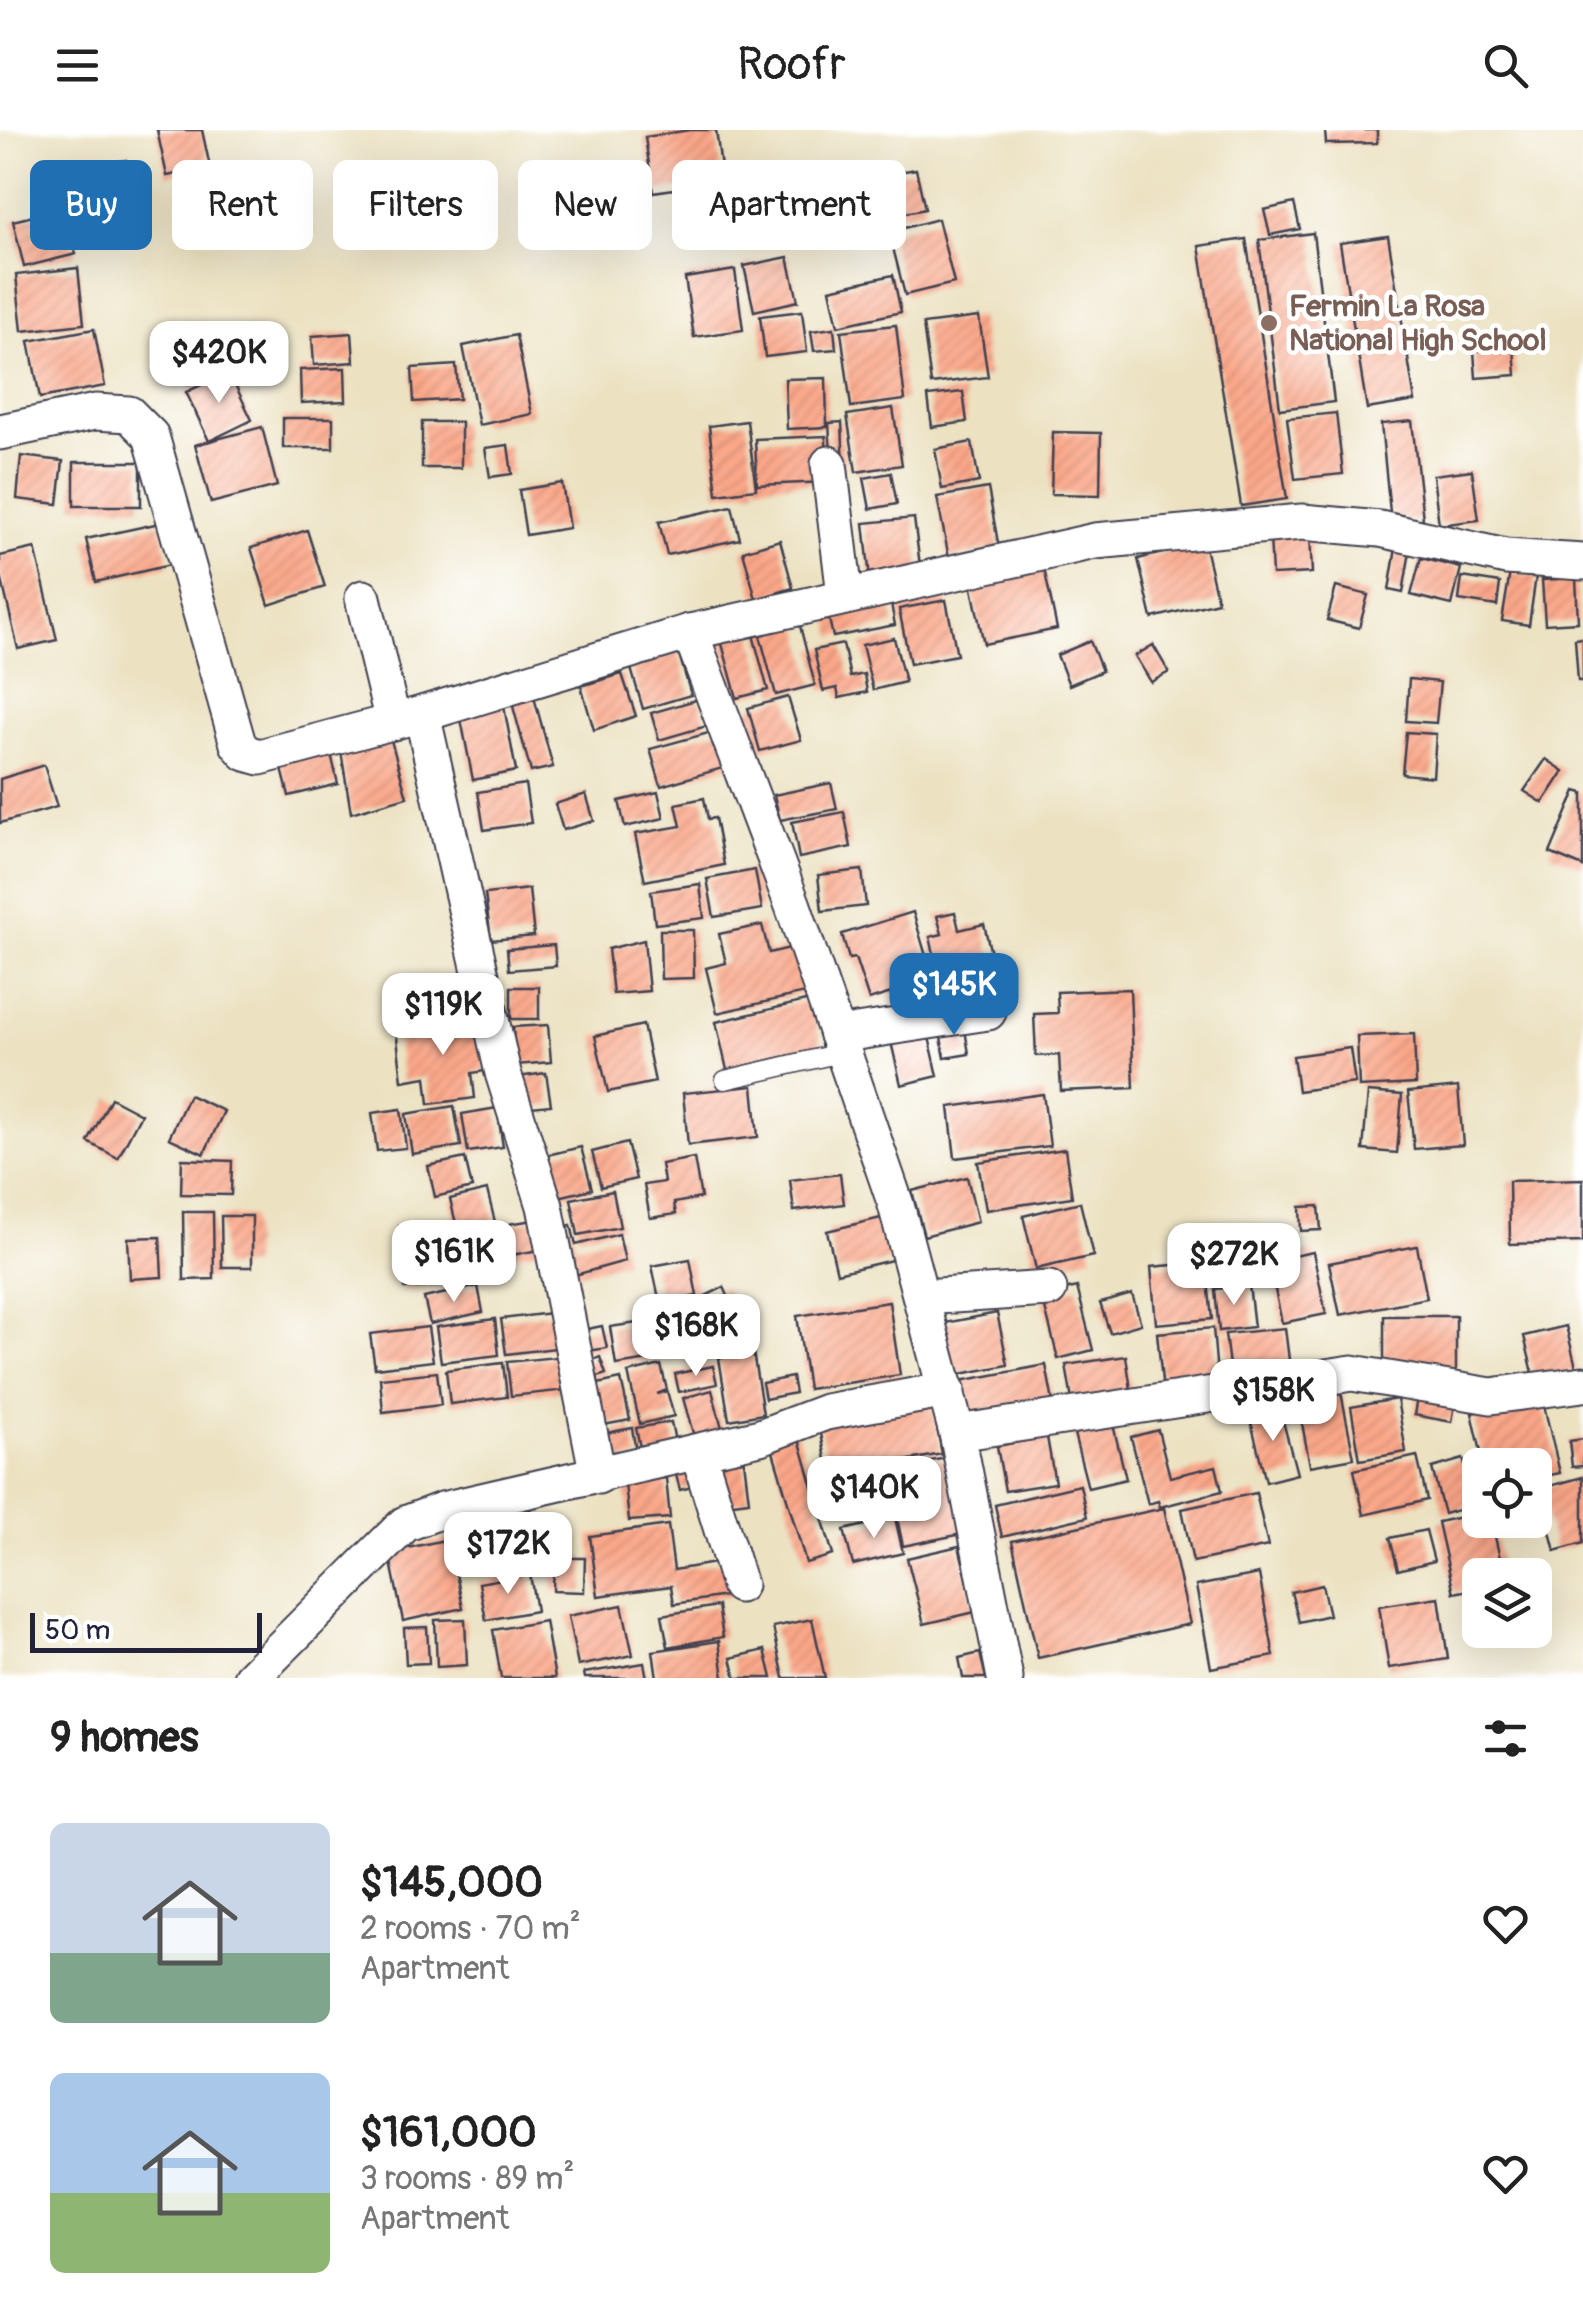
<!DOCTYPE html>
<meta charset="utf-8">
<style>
:root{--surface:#fff;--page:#f6f6f6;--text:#222;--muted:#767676;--accent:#1f6fb2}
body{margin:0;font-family:Pangolin,sans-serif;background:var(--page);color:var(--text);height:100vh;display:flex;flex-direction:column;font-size:38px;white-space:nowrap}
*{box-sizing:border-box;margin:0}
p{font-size:32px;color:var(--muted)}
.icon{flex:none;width:55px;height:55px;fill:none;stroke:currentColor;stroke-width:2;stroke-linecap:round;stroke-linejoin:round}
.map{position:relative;height:1548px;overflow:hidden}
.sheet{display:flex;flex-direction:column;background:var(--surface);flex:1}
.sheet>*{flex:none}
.hud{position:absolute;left:30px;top:30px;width:1000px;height:90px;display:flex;gap:20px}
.fabs{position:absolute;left:1462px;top:1318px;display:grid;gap:20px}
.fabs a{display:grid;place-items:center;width:90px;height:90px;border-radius:15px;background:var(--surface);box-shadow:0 10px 40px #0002;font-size:50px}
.scale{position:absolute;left:30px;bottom:25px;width:232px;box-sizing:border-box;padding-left:10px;border:5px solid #22223b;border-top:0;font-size:28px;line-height:35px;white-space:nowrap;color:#22223b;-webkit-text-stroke:8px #fff;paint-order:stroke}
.price{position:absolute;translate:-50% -85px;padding:0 22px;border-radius:20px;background:#fff;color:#222;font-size:32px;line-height:65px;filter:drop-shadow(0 2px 5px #0008)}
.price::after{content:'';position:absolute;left:50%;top:60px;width:30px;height:22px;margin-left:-15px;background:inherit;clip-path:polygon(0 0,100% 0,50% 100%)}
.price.on{background:var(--accent);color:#fff}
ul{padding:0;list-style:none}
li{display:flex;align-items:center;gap:30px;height:250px;padding:0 50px}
li span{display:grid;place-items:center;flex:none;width:280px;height:200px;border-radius:15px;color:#555}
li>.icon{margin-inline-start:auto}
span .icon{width:120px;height:120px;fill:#fffc;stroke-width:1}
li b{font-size:42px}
h2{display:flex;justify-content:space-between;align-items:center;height:120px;padding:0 50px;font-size:42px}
.pill{padding:0 35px;border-radius:15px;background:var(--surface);box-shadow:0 10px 40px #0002;font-size:35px;line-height:90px}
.pill.on{background:var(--accent);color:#fff}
header{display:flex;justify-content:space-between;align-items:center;height:130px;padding:0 50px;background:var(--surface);font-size:45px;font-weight:600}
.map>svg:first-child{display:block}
</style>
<header><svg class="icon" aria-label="menu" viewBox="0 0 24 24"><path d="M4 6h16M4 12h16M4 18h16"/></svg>Roofr<svg class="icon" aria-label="search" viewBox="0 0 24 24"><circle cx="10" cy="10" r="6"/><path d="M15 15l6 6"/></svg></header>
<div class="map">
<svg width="1583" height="1548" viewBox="0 0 1583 1548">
<defs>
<pattern id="building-hatch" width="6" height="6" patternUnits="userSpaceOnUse" patternTransform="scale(2.5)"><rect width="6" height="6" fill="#fba789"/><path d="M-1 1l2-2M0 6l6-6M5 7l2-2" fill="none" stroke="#d78f77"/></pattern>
</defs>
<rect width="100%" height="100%" fill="#fff"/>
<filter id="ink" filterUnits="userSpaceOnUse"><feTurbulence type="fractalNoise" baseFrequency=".01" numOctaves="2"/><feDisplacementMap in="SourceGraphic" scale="20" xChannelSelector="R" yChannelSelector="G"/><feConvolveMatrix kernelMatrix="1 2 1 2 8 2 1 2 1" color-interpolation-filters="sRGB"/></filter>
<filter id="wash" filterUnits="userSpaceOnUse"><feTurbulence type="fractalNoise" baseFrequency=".0048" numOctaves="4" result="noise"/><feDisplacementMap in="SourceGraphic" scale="40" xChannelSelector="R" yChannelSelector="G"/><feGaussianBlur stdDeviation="2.25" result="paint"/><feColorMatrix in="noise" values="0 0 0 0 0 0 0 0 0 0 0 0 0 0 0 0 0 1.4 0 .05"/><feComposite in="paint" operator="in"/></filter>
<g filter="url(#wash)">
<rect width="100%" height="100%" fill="#ece2c2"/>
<g id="blocks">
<g fill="url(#building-hatch)">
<polygon points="157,0 202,0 210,37 167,46"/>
<polygon points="690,0 716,0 723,52 653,62 645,7"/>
<polygon points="1325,0 1377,0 1377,13 1326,14"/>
<polygon points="126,30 133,71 88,79 81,38"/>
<polygon points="916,39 925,79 896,85 888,44"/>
<polygon points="769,58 783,109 756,117 742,65"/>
<polygon points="1294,73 1300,99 1270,105 1264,80"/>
<polygon points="65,78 76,124 24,137 13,91"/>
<polygon points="938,89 954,153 905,165 889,102"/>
<polygon points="1313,103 1334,272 1280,279 1259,110"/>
<polygon points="1388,106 1415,271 1367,279 1340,113"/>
<polygon points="1246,109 1287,369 1241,376 1199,116"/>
<polygon points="788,127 798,171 754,181 744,136"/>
<polygon points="78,138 84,194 22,201 16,145"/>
<polygon points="735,140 743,200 694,207 685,148"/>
<polygon points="893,145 901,182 838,196 830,159"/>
<polygon points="802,181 807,222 765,227 760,186"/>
<polygon points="979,187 988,247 931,254 923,194"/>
<polygon points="896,195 905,270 851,277 841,201"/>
<polygon points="834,198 836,219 814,221 811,201"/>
<polygon points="94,199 105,256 40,268 29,211"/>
<polygon points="225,199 238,237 187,255 173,218"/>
<polygon points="352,203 354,232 314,235 312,206"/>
<polygon points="516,205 532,284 479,295 463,216"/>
<polygon points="1514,217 1516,245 1476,248 1474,221"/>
<polygon points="456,235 459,269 414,272 412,238"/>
<polygon points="345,238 346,271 301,273 300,240"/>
<polygon points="229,242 252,290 209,311 186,262"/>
<polygon points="826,248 827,297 787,299 785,249"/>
<polygon points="963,262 967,292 932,297 928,266"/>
<polygon points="893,278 902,335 856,342 847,285"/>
<polygon points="1336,283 1343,344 1295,349 1287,288"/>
<rect x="283" y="288" width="50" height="30"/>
<polygon points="747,291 756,359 717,364 709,296"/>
<polygon points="1412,291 1423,389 1391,392 1381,294"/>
<rect x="422" y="292" width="39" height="46"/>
<polygon points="842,292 844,339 832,340 829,293"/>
<polygon points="262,297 277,356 211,373 195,315"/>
<polygon points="1053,302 1101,303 1100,365 1051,364"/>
<polygon points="826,306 827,352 757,355 755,309"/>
<polygon points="972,312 979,352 942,359 935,319"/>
<polygon points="508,315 512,344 490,347 485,318"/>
<polygon points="21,326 63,331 58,374 17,369"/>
<rect x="74" y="332" width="67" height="44"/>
<polygon points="1472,340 1479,390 1439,395 1433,345"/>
<polygon points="891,343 897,374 870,379 864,348"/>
<polygon points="562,353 569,398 526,405 519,360"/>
<polygon points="988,358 999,418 949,428 937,367"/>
<polygon points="732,376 740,409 667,425 659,392"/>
<polygon points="914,388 921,444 870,449 864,393"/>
<polygon points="160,393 170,435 96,452 86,409"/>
<polygon points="307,400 325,457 269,475 251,418"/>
<polygon points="1310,404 1312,443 1272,445 1270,406"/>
<polygon points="780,410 793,458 756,469 743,421"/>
<polygon points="1204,413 1218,472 1152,488 1138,429"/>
<polygon points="35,418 57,510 18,519 0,442 0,426"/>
<polygon points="1396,418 1410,421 1403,463 1389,460"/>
<polygon points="1421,428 1461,438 1452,475 1411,465"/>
<polygon points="1044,438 1057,499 984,514 971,454"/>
<polygon points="1510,442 1536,446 1529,495 1502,491"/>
<polygon points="1462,447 1500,453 1497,476 1459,470"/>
<polygon points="1576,448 1578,492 1545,494 1542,450"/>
<polygon points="1336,457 1368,465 1359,498 1327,490"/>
<polygon points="889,463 895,495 833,507 826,475"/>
<polygon points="946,470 957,525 910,534 899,479"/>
<polygon points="799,492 815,555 776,565 759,502"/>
<polygon points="752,501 768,560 737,568 721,510"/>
<polygon points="894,508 905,552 873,560 862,515"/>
<polygon points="1583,508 1583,551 1578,551 1575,509"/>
<polygon points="1090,511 1102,541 1069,555 1057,525"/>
<polygon points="843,514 850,547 864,544 867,562 839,568 837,558 823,561 814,520"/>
<polygon points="1153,515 1169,542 1151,552 1135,526"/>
<polygon points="678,521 691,565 643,579 630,535"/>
<polygon points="622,544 636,586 594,600 581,556"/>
<polygon points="1409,549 1440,552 1436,593 1406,591"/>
<polygon points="531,556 553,637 531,642 509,562"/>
<polygon points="788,567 801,610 760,621 748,578"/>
<polygon points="699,569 707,596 659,610 651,583"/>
<polygon points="503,571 516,641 473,650 459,579"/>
<polygon points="723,599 733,635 661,656 650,619"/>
<polygon points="1406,602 1436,604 1433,647 1402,644"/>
<polygon points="389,603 407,667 351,683 340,615"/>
<polygon points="330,619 338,654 289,666 280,631"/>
<polygon points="1546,629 1564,641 1543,673 1524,661"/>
<polygon points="44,635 57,677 0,693 0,649"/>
<polygon points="831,653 837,679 780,690 774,665"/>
<polygon points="525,654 531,693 484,700 478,662"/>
<polygon points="1576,661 1583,663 1583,737 1550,723"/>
<polygon points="658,662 664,688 625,697 619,671"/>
<polygon points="586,664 594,691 563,700 555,674"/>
<polygon points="704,668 708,689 715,688 724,735 645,751 635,704 681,696 676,674"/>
<polygon points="844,682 851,717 799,728 792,692"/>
<polygon points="755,740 762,779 714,787 707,749"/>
<polygon points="862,740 866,776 822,781 818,745"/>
<polygon points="700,754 704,788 655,794 651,761"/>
<polygon points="529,759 534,806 491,810 485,764"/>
<polygon points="913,782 933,850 869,870 855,828 849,829 842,804"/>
<polygon points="955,782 959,800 984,794 999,858 945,871 930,807 942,804 937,786"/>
<polygon points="762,795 769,823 798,816 809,862 717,883 706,838 726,833 719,804"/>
<polygon points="660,800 693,800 694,848 661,849"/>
<polygon points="644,810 649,861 613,864 608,819"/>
<polygon points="554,815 556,836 509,840 507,819"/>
<polygon points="451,848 452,888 417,889 416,850"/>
<rect x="511" y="857" width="28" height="32"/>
<polygon points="1130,859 1134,958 1061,961 1059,925 1036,926 1034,884 1058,883 1057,862"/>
<polygon points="810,870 822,918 727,940 716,892"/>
<polygon points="963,887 969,924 945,928 938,892"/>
<polygon points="479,889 485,941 472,943 475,968 429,974 426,947 402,951 396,899"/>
<polygon points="926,894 938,946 901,955 889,903"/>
<polygon points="548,895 551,932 516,935 513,897"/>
<polygon points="643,895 655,952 608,962 595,906"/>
<polygon points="1414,904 1416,954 1359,957 1357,906"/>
<polygon points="1350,918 1355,953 1298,961 1293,926"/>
<polygon points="546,943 551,975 522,978 518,947"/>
<polygon points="753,956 758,1007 688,1015 683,963"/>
<polygon points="1458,957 1463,1015 1414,1019 1408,962"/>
<polygon points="1368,962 1402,965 1397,1023 1363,1020"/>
<polygon points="1043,964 1050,1016 955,1028 949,977"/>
<polygon points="189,965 224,981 204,1024 169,1008"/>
<polygon points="111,968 141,984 118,1028 88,1012"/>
<polygon points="454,976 461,1016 412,1024 406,984"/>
<polygon points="497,978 503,1017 468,1022 462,984"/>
<polygon points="401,979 406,1018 377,1021 372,983"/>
<polygon points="627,1013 636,1049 601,1057 592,1022"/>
<polygon points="581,1017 592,1059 550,1069 539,1027"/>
<polygon points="1065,1019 1072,1067 986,1080 978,1032"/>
<polygon points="465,1028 472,1058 435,1067 428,1036"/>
<polygon points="694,1028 701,1068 674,1073 676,1084 650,1088 644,1055 664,1052 661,1034"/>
<polygon points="182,1029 232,1031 231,1065 181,1064"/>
<polygon points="840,1044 844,1074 794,1081 790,1050"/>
<polygon points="967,1047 978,1092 924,1106 912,1061"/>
<polygon points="1583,1049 1583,1112 1510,1114 1509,1051"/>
<polygon points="487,1060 495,1092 458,1102 450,1069"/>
<polygon points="613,1061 620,1097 578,1105 571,1069"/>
<polygon points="1080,1072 1093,1126 1036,1139 1023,1086"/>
<polygon points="1319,1076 1321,1100 1301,1101 1300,1077"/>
<polygon points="183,1082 213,1082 214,1149 184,1150"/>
<polygon points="221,1086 252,1086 252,1137 222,1137"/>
<polygon points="885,1087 896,1129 837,1143 827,1101"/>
<polygon points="534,1090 539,1120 501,1127 496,1096"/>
<polygon points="434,1093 441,1156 405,1159 399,1096"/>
<polygon points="571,1095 576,1115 619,1104 625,1131 568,1147 556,1098"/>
<polygon points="160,1107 162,1147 130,1149 128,1108"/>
<polygon points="1417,1116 1427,1168 1340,1185 1329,1133"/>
<polygon points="1313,1122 1326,1184 1282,1193 1269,1131"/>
<polygon points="690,1129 697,1166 660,1173 652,1136"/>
<polygon points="1206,1132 1212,1189 1156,1194 1151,1137"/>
<polygon points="1249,1155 1254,1197 1219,1201 1215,1159"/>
<polygon points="478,1156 483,1182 430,1194 424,1168"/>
<polygon points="724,1157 743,1199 716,1211 697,1170"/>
<polygon points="1077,1157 1093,1220 1058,1229 1042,1166"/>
<polygon points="1132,1164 1141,1194 1110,1203 1100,1173"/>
<polygon points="889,1172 900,1245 808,1259 797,1186"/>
<polygon points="560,1182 564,1217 506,1224 501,1189"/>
<polygon points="997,1183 1008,1235 950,1246 940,1194"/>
<rect x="1384" y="1186" width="72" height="56"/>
<polygon points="495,1189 499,1225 441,1232 436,1197"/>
<polygon points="644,1192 649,1230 616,1235 610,1197"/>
<polygon points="602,1196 607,1218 582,1222 578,1201"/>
<polygon points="1566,1196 1577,1241 1535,1251 1524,1206"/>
<polygon points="428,1197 433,1231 375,1238 370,1204"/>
<polygon points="1213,1198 1218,1256 1163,1261 1157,1203"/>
<polygon points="1285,1198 1291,1246 1231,1252 1225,1204"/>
<polygon points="753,1222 763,1284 729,1290 719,1228"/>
<polygon points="565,1226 568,1260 511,1266 507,1232"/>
<polygon points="1126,1226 1133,1273 1074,1282 1066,1235"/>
<polygon points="600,1227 606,1244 587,1251 581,1234"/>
<polygon points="503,1233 507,1267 450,1274 446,1240"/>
<polygon points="661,1235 667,1260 657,1264 667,1261 674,1286 640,1294 628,1243"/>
<polygon points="1046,1235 1054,1277 968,1294 960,1251"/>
<polygon points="713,1236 717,1254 679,1262 675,1244"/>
<polygon points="437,1242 441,1275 383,1282 380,1248"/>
<polygon points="792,1247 795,1263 765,1269 762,1253"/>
<polygon points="1338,1247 1354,1328 1310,1336 1295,1256"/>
<polygon points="621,1249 630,1290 593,1297 584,1257"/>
<polygon points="712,1260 723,1302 695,1310 683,1268"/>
<polygon points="1418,1262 1456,1268 1452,1292 1414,1285"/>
<polygon points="931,1266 942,1324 829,1345 818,1288"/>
<polygon points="1542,1267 1560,1343 1535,1348 1535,1335 1484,1335 1472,1283"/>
<polygon points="1397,1269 1406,1322 1360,1330 1351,1277"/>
<polygon points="1279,1276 1297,1344 1266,1352 1249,1284"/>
<polygon points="1111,1286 1126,1349 1088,1358 1072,1296"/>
<polygon points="671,1292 677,1321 642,1327 636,1298"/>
<polygon points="632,1298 637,1328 602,1334 596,1305"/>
<polygon points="796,1299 833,1425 806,1433 769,1308"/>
<polygon points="1158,1300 1170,1347 1216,1336 1222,1361 1160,1377 1158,1371 1148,1374 1131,1307"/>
<polygon points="1047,1307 1055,1353 1005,1361 997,1316"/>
<polygon points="1583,1309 1583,1336 1572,1337 1569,1311"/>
<polygon points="956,1326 972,1402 903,1416 887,1340"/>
<polygon points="1417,1326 1427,1370 1364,1385 1354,1340"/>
<polygon points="1463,1329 1476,1375 1444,1384 1432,1338"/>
<polygon points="744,1330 749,1371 718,1375 712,1334"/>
<polygon points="691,1337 696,1356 680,1360 675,1341"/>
<polygon points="1583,1347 1583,1413 1555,1421 1539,1359"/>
<polygon points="666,1348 670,1388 629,1391 625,1353"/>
<polygon points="1080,1355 1087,1387 1002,1407 995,1375"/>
<polygon points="1256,1363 1268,1416 1193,1432 1182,1379"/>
<polygon points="1164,1378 1190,1494 1038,1528 1012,1411"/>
<polygon points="530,1379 541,1440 507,1447 500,1417 473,1422 467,1393"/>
<polygon points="1480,1383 1480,1390 1491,1390 1504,1445 1480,1445 1480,1458 1454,1463 1438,1392"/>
<polygon points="895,1388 903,1423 853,1435 844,1400"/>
<polygon points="668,1395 674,1440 726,1431 732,1465 674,1474 671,1456 598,1466 590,1406"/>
<polygon points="1426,1400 1434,1431 1398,1440 1390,1408"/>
<polygon points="449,1409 463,1478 403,1491 389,1422"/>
<polygon points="959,1416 975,1482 924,1494 907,1428"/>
<polygon points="554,1428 585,1428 584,1462 553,1461"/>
<polygon points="530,1444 536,1481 486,1490 479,1453"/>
<polygon points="1259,1444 1274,1526 1211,1538 1196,1456"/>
<polygon points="1322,1455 1329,1485 1299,1492 1291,1462"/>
<polygon points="1439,1467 1448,1529 1389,1538 1379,1476"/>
<polygon points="622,1475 633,1525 578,1536 568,1486"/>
<polygon points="718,1476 723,1507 668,1517 662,1485"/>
<polygon points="465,1489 467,1535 437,1537 435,1490"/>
<polygon points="812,1489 825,1548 784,1548 773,1497"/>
<polygon points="545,1491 555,1548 501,1548 493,1500"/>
<polygon points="427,1497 429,1533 406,1534 404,1498"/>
<polygon points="719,1511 724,1548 657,1548 653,1521"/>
<polygon points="765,1520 772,1548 736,1548 731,1528"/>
<polygon points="980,1523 986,1548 963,1548 959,1528"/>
<polygon points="644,1533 647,1548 585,1548 584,1543"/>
</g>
</g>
</g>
<g filter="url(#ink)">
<use href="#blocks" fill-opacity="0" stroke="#403f4f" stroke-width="2.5"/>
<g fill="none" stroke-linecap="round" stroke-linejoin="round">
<g stroke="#403f4f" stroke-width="21">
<polyline id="service" points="725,950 844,922"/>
</g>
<g stroke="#403f4f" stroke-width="39">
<g id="minor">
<polyline points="0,302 95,282 129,284 151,306 238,614 246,623 260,627 422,584 690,502 1095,411 1302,392 1380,399 1506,427 1583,432"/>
<polyline points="829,334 845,465"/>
<polyline points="363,468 393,592"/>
<polyline points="690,502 793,776 896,1075 957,1303 1005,1548"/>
<polyline points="422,584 503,943 545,1076 598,1346"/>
<polyline points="837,905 988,882"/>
<polyline points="922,1167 1049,1159"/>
<polyline points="957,1303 1352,1243 1491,1266 1583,1254"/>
<polyline points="698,1322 739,1455"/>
<polyline points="251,1548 405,1394 442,1380 760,1307 826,1282 947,1260"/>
</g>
</g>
<use href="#service" stroke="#fff" stroke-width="18"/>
<use href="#minor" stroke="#fff" stroke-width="35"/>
</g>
</g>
<circle fill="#8d6e63" stroke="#fff" stroke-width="4" cx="1269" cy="193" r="10"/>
<g text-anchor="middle" stroke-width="9" stroke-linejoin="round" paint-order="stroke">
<g font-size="30" font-weight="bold" fill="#785e54" stroke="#fff" text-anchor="start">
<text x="1289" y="186">Fermin La Rosa<tspan x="1289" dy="34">National High School</tspan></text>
</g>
</g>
</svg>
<div class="fabs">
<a><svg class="icon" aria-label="locate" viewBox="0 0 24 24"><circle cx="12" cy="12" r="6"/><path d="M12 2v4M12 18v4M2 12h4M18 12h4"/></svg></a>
<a><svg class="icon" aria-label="layers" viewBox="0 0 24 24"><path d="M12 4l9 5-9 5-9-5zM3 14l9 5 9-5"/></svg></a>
</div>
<div class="scale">50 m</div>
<b class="price" style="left:219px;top:276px">$420K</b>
<b class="price on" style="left:954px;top:908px">$145K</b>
<b class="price" style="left:443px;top:928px">$119K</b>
<b class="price" style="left:454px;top:1175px">$161K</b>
<b class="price" style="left:1234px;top:1178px">$272K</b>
<b class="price" style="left:696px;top:1249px">$168K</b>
<b class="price" style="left:1273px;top:1314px">$158K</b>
<b class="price" style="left:874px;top:1411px">$140K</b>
<b class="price" style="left:508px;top:1467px">$172K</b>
<div class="hud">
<a class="pill on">Buy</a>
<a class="pill">Rent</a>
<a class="pill">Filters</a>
<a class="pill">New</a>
<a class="pill">Apartment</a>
</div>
</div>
<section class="sheet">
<h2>9 homes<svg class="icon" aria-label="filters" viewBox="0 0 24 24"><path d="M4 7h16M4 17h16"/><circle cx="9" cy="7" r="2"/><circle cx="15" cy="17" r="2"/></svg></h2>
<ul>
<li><span style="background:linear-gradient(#c9d6e8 65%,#7fa58c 0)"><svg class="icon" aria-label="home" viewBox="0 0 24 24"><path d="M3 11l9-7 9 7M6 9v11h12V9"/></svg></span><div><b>$145,000</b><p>2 rooms · 70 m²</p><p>Apartment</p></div><svg class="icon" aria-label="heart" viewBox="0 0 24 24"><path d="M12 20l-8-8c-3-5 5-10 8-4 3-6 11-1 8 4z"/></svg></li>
<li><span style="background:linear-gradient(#a9c7e8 60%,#8fb573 0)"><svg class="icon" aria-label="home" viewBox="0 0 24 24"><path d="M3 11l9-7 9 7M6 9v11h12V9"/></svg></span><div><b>$161,000</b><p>3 rooms · 89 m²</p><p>Apartment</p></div><svg class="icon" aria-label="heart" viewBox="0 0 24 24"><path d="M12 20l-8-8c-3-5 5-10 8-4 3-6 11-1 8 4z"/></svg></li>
</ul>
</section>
